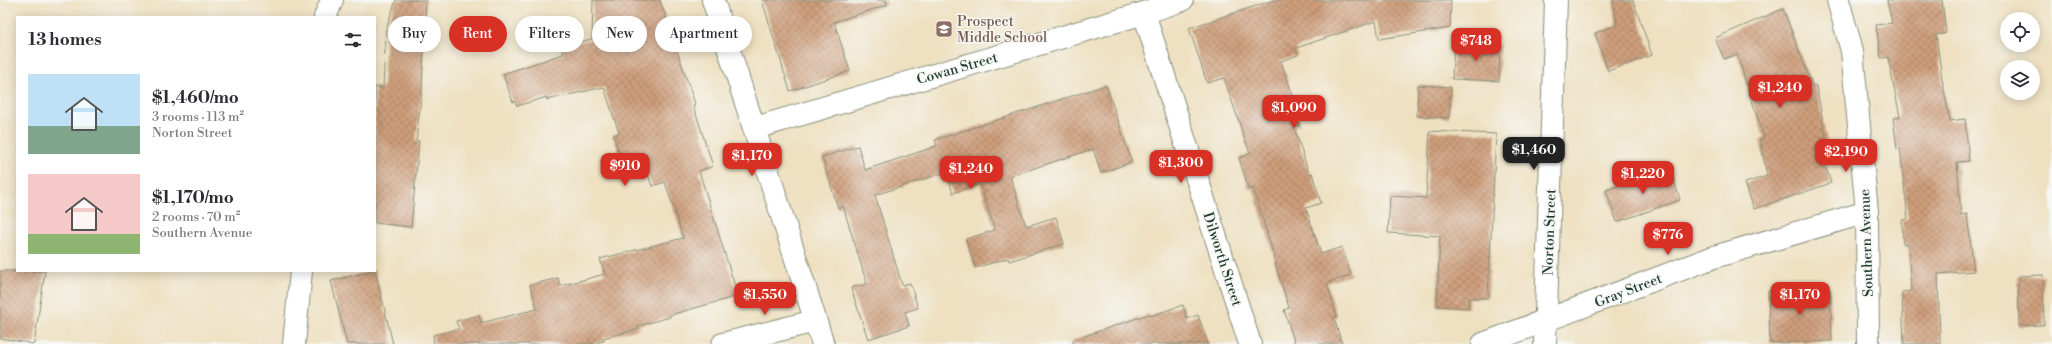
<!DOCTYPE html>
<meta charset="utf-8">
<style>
:root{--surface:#fff;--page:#f2f2f3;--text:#2b2b33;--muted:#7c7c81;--accent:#d93025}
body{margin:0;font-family:"Libre Bodoni",serif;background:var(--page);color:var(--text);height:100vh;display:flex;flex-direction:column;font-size:15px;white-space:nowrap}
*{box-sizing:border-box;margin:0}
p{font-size:13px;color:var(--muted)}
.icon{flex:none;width:22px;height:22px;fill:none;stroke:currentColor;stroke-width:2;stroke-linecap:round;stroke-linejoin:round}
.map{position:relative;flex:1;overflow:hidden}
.panel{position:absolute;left:16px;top:16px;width:360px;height:256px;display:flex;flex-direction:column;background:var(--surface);border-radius:0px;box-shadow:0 2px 10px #0003}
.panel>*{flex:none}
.top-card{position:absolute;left:388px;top:16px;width:380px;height:36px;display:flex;gap:8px}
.buttons{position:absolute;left:2000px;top:12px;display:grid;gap:8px}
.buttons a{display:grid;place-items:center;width:40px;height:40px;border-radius:50%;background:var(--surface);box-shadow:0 2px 10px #0003;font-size:20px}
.price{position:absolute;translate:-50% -34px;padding:0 9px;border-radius:8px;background:var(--accent);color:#fff;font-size:13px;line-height:26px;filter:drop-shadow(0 1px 2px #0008)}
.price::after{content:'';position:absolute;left:50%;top:24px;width:12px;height:9px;margin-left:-6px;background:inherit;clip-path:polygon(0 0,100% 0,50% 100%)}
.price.current{background:#222;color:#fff}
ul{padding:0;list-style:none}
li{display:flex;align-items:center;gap:12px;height:100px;padding:0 12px}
li span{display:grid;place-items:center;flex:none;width:112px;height:80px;border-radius:0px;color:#555}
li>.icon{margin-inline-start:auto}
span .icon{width:48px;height:48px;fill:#fffc;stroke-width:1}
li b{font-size:17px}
h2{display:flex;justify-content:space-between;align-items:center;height:48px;padding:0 12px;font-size:17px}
.chip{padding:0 14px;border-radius:18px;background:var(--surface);box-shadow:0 2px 10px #0003;font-size:14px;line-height:36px}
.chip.current{background:var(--accent);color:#fff}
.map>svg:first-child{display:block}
</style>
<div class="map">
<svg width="2052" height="344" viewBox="0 0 2052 344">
<defs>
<pattern id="building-cross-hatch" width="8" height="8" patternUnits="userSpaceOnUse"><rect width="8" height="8" fill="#cf9f7b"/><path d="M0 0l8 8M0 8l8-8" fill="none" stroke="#a78366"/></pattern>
</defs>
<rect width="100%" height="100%" fill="#f6f6f2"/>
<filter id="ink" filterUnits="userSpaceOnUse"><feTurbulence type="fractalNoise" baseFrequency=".025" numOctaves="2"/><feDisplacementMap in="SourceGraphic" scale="8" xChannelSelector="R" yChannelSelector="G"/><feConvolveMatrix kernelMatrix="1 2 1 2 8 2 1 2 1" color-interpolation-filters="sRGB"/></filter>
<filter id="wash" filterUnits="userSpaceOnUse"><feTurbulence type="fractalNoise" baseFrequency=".012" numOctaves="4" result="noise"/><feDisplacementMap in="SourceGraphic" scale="16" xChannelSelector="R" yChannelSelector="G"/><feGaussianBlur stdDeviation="0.9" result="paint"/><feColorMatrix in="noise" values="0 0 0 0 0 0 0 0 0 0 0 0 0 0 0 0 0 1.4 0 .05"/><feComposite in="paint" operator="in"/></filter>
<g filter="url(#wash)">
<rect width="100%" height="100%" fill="#eee0c0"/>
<g id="blocks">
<g fill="url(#building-cross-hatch)">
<polygon points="396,0 426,0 422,90 416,141 419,141 411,227 375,223 375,87 383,88 386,29"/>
<polygon points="593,0 660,0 695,104 693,105 713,166 699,171 738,296 670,315 670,317 638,326 639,329 603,338 604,341 590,344 434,344 433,335 459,329 456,321 479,315 481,323 537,309 530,285 558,278 560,286 605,274 600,259 683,238 665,182 652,186 642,156 622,162 613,135 619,133 604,87 547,100 547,97 517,106 515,101 513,102 503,74 563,54 562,46 592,39"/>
<polygon points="762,0 886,0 887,5 834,22 850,71 790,91"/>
<polygon points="1274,0 1451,0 1450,28 1379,39 1376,21 1296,48 1298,55 1281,61 1293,96 1290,97 1300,125 1294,127 1309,174 1312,173 1321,203 1306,208 1321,254 1342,247 1351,275 1327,283 1337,317 1334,318 1342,344 1295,344 1284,310 1289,308 1274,260 1275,259 1253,188 1249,190 1239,158 1250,154 1224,78 1207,83 1189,28"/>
<polygon points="1613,0 1633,0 1652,55 1608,71 1595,33 1617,25"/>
<polygon points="1887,0 1942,0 1946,33 1936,35 1942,79 1950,121 1965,119 1969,161 1957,162 1961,215 1967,214 1974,271 1938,274 1940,344 1904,344 1902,292 1911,291 1908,244 1903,244 1902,220 1908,219 1900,148 1897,149 1893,118 1900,117 1888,57 1881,58 1876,25 1892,23"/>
<polygon points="1783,9 1813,87 1816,86 1828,148 1820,149 1831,183 1754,209 1745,183 1767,176 1760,139 1764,138 1737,54 1724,59 1715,38"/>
<polygon points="1454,43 1500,45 1499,81 1452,79"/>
<polygon points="1106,85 1132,162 1101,173 1093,149 1010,176 1026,226 1056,217 1064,244 1009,261 1008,258 975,268 966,239 995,230 980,184 953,193 946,172 875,195 902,285 910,283 918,308 905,312 909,326 868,339 851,288 867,284 843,206 838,208 822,157 858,146 865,170 937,146 935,140"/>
<polygon points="1418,85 1451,87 1449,118 1417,116"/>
<polygon points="1430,131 1496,134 1488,298 1469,298 1468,308 1437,306 1440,236 1388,233 1390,196 1426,198"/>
<polygon points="1670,168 1680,200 1617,222 1606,190"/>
<polygon points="375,270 393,344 347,344 331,281"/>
<polygon points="0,271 45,271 34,344 0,338"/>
<polygon points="2043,275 2044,325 2019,326 2018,276"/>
<polygon points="1830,289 1832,341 1770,343 1768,291"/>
<polygon points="1183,305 1187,319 1198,315 1208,344 1073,344 1073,340 1149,314 1150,316"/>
</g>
</g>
</g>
<g filter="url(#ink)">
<use href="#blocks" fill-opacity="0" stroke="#868e7a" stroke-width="1"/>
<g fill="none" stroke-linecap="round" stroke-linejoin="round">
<g stroke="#868e7a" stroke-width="24">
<g id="minor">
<polyline points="713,0 823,344"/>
<polyline points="1144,13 1250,344"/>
<polyline points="325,17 332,0"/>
<polyline points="755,128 1144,13 1182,0"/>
<polyline points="294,344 301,271"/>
<polyline points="723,344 815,321"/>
<polyline points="1483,344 1714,257 1867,212"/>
<polyline points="1545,344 1556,0"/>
</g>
</g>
<g stroke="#868e7a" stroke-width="24">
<polyline id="tertiary" points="1838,0 1852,51 1867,212 1868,344"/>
</g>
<use href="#minor" stroke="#fff" stroke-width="22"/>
<use href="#tertiary" stroke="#fff" stroke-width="22"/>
</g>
</g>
<defs>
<g id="school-square" transform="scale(0.9)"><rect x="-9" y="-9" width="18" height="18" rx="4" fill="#8d6e63" stroke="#f6f6f2"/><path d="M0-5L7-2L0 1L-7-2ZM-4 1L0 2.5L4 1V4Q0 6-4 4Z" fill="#fff"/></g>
</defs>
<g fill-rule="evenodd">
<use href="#school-square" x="944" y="29"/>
</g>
<g text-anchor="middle" stroke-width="3" stroke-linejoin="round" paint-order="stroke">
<g font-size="14" fill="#785e54" stroke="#f6f6f2" text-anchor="start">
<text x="957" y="26">Prospect<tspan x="957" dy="16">Middle School</tspan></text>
</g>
<g font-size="14" fill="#1f3d34" stroke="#f6f6f2">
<text transform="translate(957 68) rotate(-16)" y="5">Cowan Street</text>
<text transform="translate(1549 232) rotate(-88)" y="5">Norton Street</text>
<text transform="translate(1866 243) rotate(-92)" y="5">Southern Avenue</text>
<text transform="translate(1223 259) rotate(72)" y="5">Dilworth Street</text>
<text transform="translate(1628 290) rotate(-21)" y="5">Gray Street</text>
</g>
</g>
</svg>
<div class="buttons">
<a><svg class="icon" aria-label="locate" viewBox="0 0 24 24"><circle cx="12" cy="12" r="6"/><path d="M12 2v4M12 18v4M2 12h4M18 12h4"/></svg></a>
<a><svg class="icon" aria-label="layers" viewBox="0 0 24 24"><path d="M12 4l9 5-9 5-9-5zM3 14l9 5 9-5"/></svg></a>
</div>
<b class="price" style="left:1476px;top:62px">$748</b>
<b class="price" style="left:1780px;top:109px">$1,240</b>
<b class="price" style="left:1294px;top:129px">$1,090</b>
<b class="price current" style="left:1534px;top:171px">$1,460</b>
<b class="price" style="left:1846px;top:173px">$2,190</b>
<b class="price" style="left:752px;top:177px">$1,170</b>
<b class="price" style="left:1181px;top:184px">$1,300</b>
<b class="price" style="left:625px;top:187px">$910</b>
<b class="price" style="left:971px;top:190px">$1,240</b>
<b class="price" style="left:1643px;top:195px">$1,220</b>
<b class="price" style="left:1668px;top:256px">$776</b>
<b class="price" style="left:765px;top:316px">$1,550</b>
<b class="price" style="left:1800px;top:316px">$1,170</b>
<div class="top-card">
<a class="chip">Buy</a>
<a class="chip current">Rent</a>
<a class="chip">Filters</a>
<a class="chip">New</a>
<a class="chip">Apartment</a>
</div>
<section class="panel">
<h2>13 homes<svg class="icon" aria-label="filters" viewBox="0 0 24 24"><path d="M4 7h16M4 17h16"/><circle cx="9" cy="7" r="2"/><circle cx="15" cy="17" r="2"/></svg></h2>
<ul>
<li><span style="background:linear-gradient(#bfe0f5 65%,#7fa58c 0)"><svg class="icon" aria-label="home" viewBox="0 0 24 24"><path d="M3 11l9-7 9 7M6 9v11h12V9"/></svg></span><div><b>$1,460/mo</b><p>3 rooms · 113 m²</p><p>Norton Street</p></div></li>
<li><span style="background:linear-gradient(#f6c9c9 75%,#8fb573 0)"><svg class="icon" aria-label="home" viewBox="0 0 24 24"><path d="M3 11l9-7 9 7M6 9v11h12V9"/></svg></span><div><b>$1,170/mo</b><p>2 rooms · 70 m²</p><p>Southern Avenue</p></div></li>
</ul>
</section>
</div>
